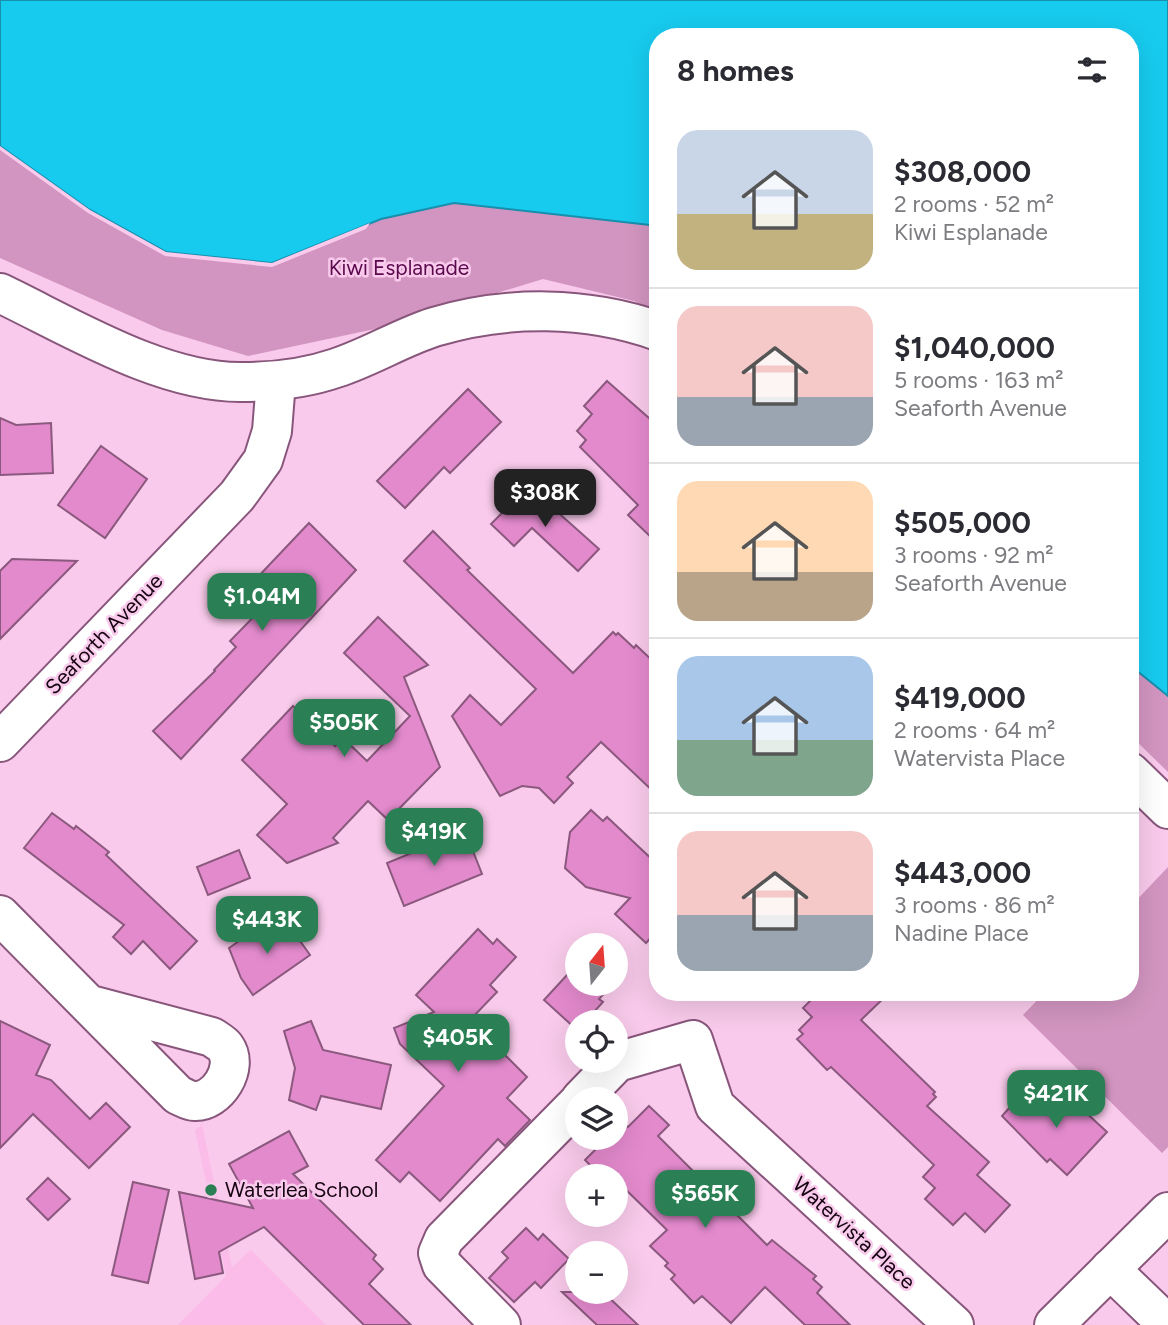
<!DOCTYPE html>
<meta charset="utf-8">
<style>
:root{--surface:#fff;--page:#f7f7f7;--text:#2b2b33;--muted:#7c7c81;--line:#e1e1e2;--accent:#2a8054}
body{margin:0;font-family:Figtree,sans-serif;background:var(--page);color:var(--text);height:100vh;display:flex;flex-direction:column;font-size:26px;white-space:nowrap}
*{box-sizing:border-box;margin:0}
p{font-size:23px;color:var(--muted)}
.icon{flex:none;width:38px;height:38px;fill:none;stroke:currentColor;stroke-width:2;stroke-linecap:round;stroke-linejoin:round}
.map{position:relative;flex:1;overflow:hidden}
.side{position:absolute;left:649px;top:28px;width:490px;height:973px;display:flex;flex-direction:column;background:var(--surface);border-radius:28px;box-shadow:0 7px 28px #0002}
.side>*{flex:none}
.needle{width:46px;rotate:17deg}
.controls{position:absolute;left:565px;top:933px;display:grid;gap:14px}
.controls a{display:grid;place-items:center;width:63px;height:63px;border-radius:50%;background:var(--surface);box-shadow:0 7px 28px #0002;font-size:35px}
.price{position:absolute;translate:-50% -60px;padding:0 16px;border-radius:14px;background:var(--accent);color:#fff;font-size:23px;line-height:46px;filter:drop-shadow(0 2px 4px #0008)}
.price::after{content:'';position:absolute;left:50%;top:42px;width:21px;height:16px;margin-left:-10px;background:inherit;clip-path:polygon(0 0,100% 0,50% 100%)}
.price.on{background:#222;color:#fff}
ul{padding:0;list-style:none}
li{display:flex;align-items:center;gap:21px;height:175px;padding:0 28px}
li+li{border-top:2px solid var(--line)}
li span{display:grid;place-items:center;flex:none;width:196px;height:140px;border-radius:21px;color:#555}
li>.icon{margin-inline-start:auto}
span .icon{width:84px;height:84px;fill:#fffc;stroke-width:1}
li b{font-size:30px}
h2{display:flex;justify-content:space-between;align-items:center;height:84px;padding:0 28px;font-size:30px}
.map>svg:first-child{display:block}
</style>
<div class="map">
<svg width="1168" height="1325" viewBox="0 0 1168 1325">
<rect width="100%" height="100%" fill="#f9caeb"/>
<polygon fill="#fcbcea" points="202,1125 232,1267 251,1250 326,1325 178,1325 226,1276 195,1130"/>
<g fill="#d295c1">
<polygon points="0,0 1168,0 1168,772 1131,736 1130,37 658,37 658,312 634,301 543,279 389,326 248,356 162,330 0,258"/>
<polygon points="1168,867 1168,1147 1162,1153 1023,1015 1045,992 1130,992 1131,906"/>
</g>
<polygon fill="#17cbef" stroke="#178fad" stroke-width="2" points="0,0 1168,0 1168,696 1131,666 1130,37 658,37 658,231 650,225 454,203 381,219 272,263 166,252 90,210 0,146"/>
<polygon fill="#f9caeb" points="0,146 90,210 166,252 272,263 370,223 366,229 272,267 165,256 88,213 0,150"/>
<g fill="#e38acd" stroke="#8b587e" stroke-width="2">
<polygon points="607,381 658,426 658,544 628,515 638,505 580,447 586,440 577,431 592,414 584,406"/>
<polygon points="468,389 501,422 450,473 444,467 405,508 377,481"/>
<polygon points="0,418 16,425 51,423 53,473 0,475"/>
<polygon points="101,446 147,479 105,538 58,505"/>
<polygon points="535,492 599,549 578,571 532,528 514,546 491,524 519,496 525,502"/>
<polygon points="309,523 356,570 181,759 153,731 215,671 214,670 236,647 230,641 271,599 253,582"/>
<polygon points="433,531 470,568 467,570 573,673 613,632 616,635 618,633 634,648 636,645 658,666 658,796 601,742 567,777 573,783 554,803 539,788 522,786 500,796 452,716 470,695 501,725 536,689 404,561"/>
<polygon points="12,559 77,561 0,639 0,571"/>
<polygon points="378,617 428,665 404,677 440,767 388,820 368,801 333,838 338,843 287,863 257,835 287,804 242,760 293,706 335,746 343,738 367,761 410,716 344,653"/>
<polygon points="591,810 603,821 607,817 658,865 658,930 646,943 615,914 630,898 586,887 565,868 570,832"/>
<polygon points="52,813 74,829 76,826 109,852 106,855 197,941 170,969 143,941 131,954 113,937 124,925 24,848"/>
<polygon points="465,831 482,874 404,906 387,863"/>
<polygon points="239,850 250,878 208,895 197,867"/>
<polygon points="286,921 310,955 253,995 241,978 229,948 259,927 266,935"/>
<polygon points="478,929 493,944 497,939 516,957 490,985 497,992 470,1020 527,1077 507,1098 530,1120 505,1146 498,1139 440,1201 409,1172 400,1182 376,1160 444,1086 400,1044 394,1028 434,1012 416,995"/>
<polygon points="578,963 578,984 613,984 599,999 603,1002 585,1022 578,1022 577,1030 544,1000"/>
<polygon points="819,992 890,992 861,1020 935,1092 933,1094 936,1097 927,1106 989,1162 977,1175 1010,1205 985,1232 965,1213 953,1225 925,1199 935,1188 923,1177 934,1165 831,1067 827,1070 797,1039 803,1034 799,1030 812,1017 803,1008"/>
<polygon points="0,1021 50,1045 36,1075 51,1080 90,1119 106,1103 130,1127 89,1168 33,1114 0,1148"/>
<polygon points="311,1021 323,1050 391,1065 381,1109 321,1096 316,1110 289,1100 295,1068 284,1031"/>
<polygon points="1050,1090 1076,1115 1082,1109 1107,1132 1067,1175 1050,1159 1047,1162 1002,1116 1018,1098 1031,1110"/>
<polygon points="649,1106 669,1125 658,1136 767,1245 772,1240 816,1276 813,1279 822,1287 817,1293 850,1325 805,1325 765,1287 731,1323 702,1296 694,1303 671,1279 675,1275 665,1266 668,1263 650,1246 667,1230 616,1180 616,1176 601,1176 585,1160 607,1138 616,1138 616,1128 622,1122 628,1127"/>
<polygon points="289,1131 308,1166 293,1174 376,1255 373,1259 383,1269 369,1284 411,1325 364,1325 264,1227 219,1252 223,1273 195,1279 179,1192 253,1208 229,1164"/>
<polygon points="48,1178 70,1199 48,1220 27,1199"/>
<polygon points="133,1182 169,1190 148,1283 112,1275"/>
<polygon points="526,1228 538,1240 543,1234 569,1259 541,1288 535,1282 514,1302 489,1278 508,1258 502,1252"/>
<polygon points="562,1292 603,1292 638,1325 597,1325"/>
</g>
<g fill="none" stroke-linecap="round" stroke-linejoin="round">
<g stroke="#88567b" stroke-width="42">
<g id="minor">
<path d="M0,293C71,327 162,383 242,382C273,382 307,378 336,368C370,357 400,338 434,327C507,305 587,306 658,331"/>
<polyline points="0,742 237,496 263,460 272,431 276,381"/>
<polyline points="1130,772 1168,809"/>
<path d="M0,915L178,1095C183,1097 189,1101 194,1101C217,1103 240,1067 225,1047C222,1043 216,1040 212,1037L91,1005"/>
<polyline points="581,1099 617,1062 693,1040 715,1106 954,1325"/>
<polyline points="1110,1269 1168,1325"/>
<polyline points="501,1325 442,1265 438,1253 444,1239 578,1103"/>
<polyline points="1054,1325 1168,1212"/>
</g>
</g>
<use href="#minor" stroke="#fff" stroke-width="38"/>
</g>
<circle fill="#2a8054" stroke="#f9caeb" stroke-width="2.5" cx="211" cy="1190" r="7"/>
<g text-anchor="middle" stroke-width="5" stroke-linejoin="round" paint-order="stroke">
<g font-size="21" fill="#5a094c" stroke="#f9caeb">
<text x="399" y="275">Kiwi Esplanade</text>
</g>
<g font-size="21" fill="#160412" stroke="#f9caeb">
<text transform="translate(104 634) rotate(-46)" y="7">Seaforth Avenue</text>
<text transform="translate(854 1233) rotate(42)" y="7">Watervista Place</text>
</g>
<g font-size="21" fill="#160412" stroke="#f9caeb" text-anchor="start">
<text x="225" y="1197">Waterlea School</text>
</g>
</g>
</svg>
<div class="controls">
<a><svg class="needle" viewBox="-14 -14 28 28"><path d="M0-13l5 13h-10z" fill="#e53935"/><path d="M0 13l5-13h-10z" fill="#7c7c81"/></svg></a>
<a><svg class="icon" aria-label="locate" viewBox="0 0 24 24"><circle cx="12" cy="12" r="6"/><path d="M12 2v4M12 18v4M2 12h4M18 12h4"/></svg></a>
<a><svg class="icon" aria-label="layers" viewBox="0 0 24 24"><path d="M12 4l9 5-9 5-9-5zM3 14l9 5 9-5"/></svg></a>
<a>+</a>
<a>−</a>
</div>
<b class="price on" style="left:545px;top:529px">$308K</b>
<b class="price" style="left:262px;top:633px">$1.04M</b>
<b class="price" style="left:344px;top:759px">$505K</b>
<b class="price" style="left:434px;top:868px">$419K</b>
<b class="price" style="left:267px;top:956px">$443K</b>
<b class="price" style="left:458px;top:1074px">$405K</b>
<b class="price" style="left:1056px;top:1130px">$421K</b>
<b class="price" style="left:705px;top:1230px">$565K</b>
<section class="side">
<h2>8 homes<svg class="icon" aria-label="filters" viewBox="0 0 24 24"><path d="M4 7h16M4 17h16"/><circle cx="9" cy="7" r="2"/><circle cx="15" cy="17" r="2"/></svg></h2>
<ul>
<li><span style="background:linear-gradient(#c9d6e8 60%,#c2b280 0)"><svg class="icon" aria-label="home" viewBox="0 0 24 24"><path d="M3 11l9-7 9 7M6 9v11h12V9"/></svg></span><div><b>$308,000</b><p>2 rooms · 52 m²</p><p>Kiwi Esplanade</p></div></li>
<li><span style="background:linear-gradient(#f6c9c9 65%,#9aa5b1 0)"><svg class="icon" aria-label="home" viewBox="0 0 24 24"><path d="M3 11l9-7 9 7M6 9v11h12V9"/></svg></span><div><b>$1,040,000</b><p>5 rooms · 163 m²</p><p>Seaforth Avenue</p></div></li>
<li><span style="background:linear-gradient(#ffd9b3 65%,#b9a48a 0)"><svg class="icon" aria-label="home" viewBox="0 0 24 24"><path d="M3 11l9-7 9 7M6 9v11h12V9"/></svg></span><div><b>$505,000</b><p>3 rooms · 92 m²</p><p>Seaforth Avenue</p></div></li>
<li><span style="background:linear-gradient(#a9c7e8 60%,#7fa58c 0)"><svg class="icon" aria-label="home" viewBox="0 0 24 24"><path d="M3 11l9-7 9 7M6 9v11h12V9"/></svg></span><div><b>$419,000</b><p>2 rooms · 64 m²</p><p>Watervista Place</p></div></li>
<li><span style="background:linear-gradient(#f6c9c9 60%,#9aa5b1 0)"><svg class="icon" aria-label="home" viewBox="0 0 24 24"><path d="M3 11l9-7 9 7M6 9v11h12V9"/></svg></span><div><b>$443,000</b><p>3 rooms · 86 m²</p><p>Nadine Place</p></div></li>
</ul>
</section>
</div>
